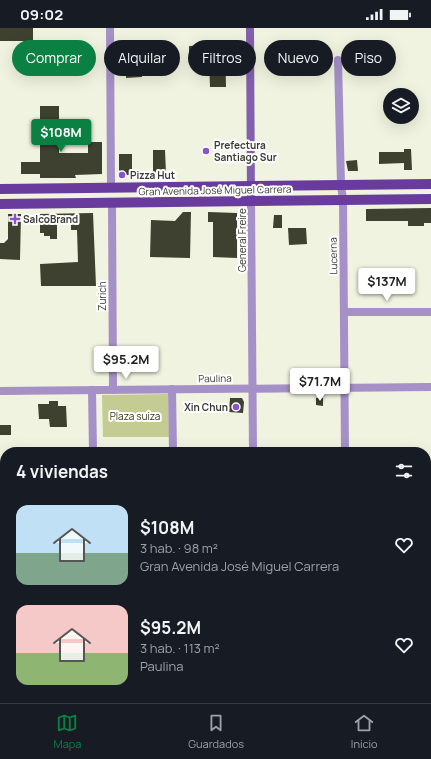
<!DOCTYPE html>
<html lang="es">
<meta charset="utf-8">
<style>
:root{--surface:#171b24;--page:#20242c;--text:#f1f3f6;--muted:#9ea1a6;--line:#363941;--accent:#0b8043}
body{margin:0;font-family:Manrope,sans-serif;background:var(--page);color:var(--text);height:100vh;display:flex;flex-direction:column;font-size:15px;white-space:nowrap}
*{box-sizing:border-box;margin:0}
p{font-size:13px;color:var(--muted)}
.icon{flex:none;width:22px;height:22px;fill:none;stroke:currentColor;stroke-width:2;stroke-linecap:round;stroke-linejoin:round}
.map{position:relative;flex:1;overflow:hidden}
.drawer{position:absolute;left:0px;top:419px;width:431px;height:256px;display:flex;flex-direction:column;background:var(--surface);border-radius:16px 16px 0 0;box-shadow:0 4px 16px #0002}
.drawer>*{flex:none}
.hud{position:absolute;left:12px;top:12px;width:407px;height:36px;display:flex;gap:8px}
.buttons{position:absolute;left:383px;top:60px;display:grid;gap:8px}
.buttons a{display:grid;place-items:center;width:36px;height:36px;border-radius:50%;background:var(--surface);box-shadow:0 4px 16px #0002;font-size:20px}
.price{position:absolute;translate:-50% -34px;padding:0 9px;border-radius:4px;background:#fff;color:#222;font-size:13px;line-height:26px;filter:drop-shadow(0 1px 2px #0008)}
.price::after{content:'';position:absolute;left:50%;top:24px;width:12px;height:9px;margin-left:-6px;background:inherit;clip-path:polygon(0 0,100% 0,50% 100%)}
.price.on{background:var(--accent);color:#fff}
ul{padding:0;list-style:none}
li{display:flex;align-items:center;gap:12px;height:100px;padding:0 16px}
li span{display:grid;place-items:center;flex:none;width:112px;height:80px;border-radius:12px;color:#555}
li>.icon{margin-inline-start:auto}
span .icon{width:48px;height:48px;fill:#fffc;stroke-width:1}
li b{font-size:17px}
h2{display:flex;justify-content:space-between;align-items:center;height:48px;padding:0 16px;font-size:17px}
.chip{padding:0 14px;border-radius:18px;background:var(--surface);box-shadow:0 4px 16px #0002;font-size:14px;line-height:36px}
.chip.on{background:var(--accent);color:#fff}
.status{display:flex;justify-content:space-between;align-items:center;height:28px;padding:0 20px;background:var(--surface);direction:ltr}
.status svg{height:11px;fill:currentColor}
.dock{display:flex;justify-content:space-around;align-items:center;height:56px;border-top:1px solid var(--line);background:var(--surface);font-size:11px;color:var(--muted)}
.dock a{display:grid;justify-items:center;gap:2px}
.dock .on{color:var(--accent)}
.map>svg:first-child{display:block}
</style>
<div class="status"><b>09:02</b><svg viewBox="0 0 49 12"><path d="M0 12V9h3v3zM5 12V6h3v6zM10 12V3h3v9zM15 12V0h3v12zM26 1h20v11H26zM47 4h2v5h-2z"/></svg></div>
<div class="map">
<svg width="431" height="675" viewBox="0 0 431 675">
<rect width="100%" height="100%" fill="#f0f3df"/>
<polygon fill="#c4cc94" points="168,366 169,409 103,409 102,367"/>
<g fill="#3e4030">
<rect x="0" y="0" width="33" height="13"/>
<polygon points="125,13 166,13 167,29 141,30 142,49 126,50"/>
<polygon points="225,17 226,59 210,59 209,33 189,34 189,18"/>
<polygon points="40,78 59,78 59,125 88,125 88,114 102,114 102,146 75,147 76,150 40,150 40,146 21,146 21,134 40,134"/>
<polygon points="404,121 411,121 412,142 404,142 404,135 379,136 379,124 404,124"/>
<polygon points="153,122 165,122 166,146 153,147"/>
<polygon points="119,126 132,126 132,147 123,147 119,142"/>
<polygon points="357,132 358,143 348,143 346,133"/>
<polygon points="431,180 431,195 424,195 424,198 408,198 408,193 366,193 366,181"/>
<polygon points="183,184 191,184 190,230 150,229 151,192 175,193"/>
<polygon points="208,184 237,185 237,230 213,229 213,194 208,194"/>
<polygon points="93,185 96,258 41,258 40,236 78,234 77,202 71,202 71,194 57,194 57,211 50,211 50,208 44,208 44,205 40,205 40,186"/>
<polygon points="8,186 21,186 20,232 0,231 0,215 4,215 8,211"/>
<polygon points="274,187 282,187 282,200 273,200"/>
<polygon points="288,200 306,200 307,216 289,217"/>
<polygon points="230,370 242,370 244,374 243,385 229,384"/>
<polygon points="316,370 323,370 323,378 316,377"/>
<polygon points="49,373 58,373 58,378 66,378 67,399 50,399 49,391 39,391 38,376 49,376"/>
<rect x="0" y="397" width="11" height="10"/>
</g>
<g fill="none" stroke-linecap="round" stroke-linejoin="round">
<g stroke="#a590c7" stroke-width="8">
<polyline points="110,0 111,160"/>
<polyline points="338,32 341,157 343,172 345,424"/>
<polyline points="251,174 253,424"/>
<polyline points="112,175 113,362"/>
<polyline points="344,284 431,284"/>
<polyline points="172,361 173,424"/>
<polyline points="92,362 93,424"/>
<polyline points="0,363 431,359"/>
<polyline points="95,670 95,675"/>
<polyline points="175,670 175,675"/>
<polyline points="256,670 256,675"/>
<polyline points="347,670 347,675"/>
</g>
<g stroke="#8260af" stroke-width="8">
<polyline points="250,0 251,174"/>
<polyline points="426,629 431,629"/>
<polyline points="0,667 5,667"/>
</g>
<g stroke="#693b9d" stroke-width="10">
<polyline points="0,161 431,156"/>
<polyline points="0,176 431,171"/>
</g>
</g>
<g fill="#8a53ca" stroke="#fff" stroke-width="1.5">
<circle cx="206" cy="123" r="4"/>
<circle cx="122" cy="147" r="4"/>
<path d="M13 185h4v4h4v4h-4v4h-4v-4h-4v-4h4z"/>
<circle cx="236" cy="379" r="4"/>
</g>
<g text-anchor="middle" stroke-width="4" stroke-linejoin="round" paint-order="stroke">
<g font-size="10" font-weight="bold" fill="#3a3c34" stroke="#fff" text-anchor="start">
<text x="214" y="121">Prefectura<tspan x="214" dy="12">Santiago Sur</tspan></text>
<text x="130" y="151">Pizza Hut</text>
<text x="23" y="195">SalcoBrand</text>
<text x="228" y="383" text-anchor="end">Xin Chun</text>
</g>
<g font-size="10" fill="#3a3c34" stroke="#fff">
<text transform="translate(215 162) rotate(-1)" y="4">Gran Avenida José Miguel Carrera</text>
<text transform="translate(242 212) rotate(-90)" y="4">General Freire</text>
<text transform="translate(333 228) rotate(-91)" y="4">Lucerna</text>
<text transform="translate(102 268) rotate(-90)" y="4">Zurich</text>
<text transform="translate(215 350) rotate(-1)" y="4">Paulina</text>
</g>
<g font-size="10" fill="#373b13" stroke="#fff">
<text x="135" y="392">Plaza suiza</text>
</g>
</g>
</svg>
<div class="buttons">
<a><svg class="icon" aria-label="layers" viewBox="0 0 24 24"><path d="M12 4l9 5-9 5-9-5zM3 14l9 5 9-5"/></svg></a>
</div>
<b class="price on" style="left:61px;top:125px">$108M</b>
<b class="price" style="left:387px;top:274px">$137M</b>
<b class="price" style="left:126px;top:352px">$95.2M</b>
<b class="price" style="left:320px;top:374px">$71.7M</b>
<div class="hud">
<a class="chip on">Comprar</a>
<a class="chip">Alquilar</a>
<a class="chip">Filtros</a>
<a class="chip">Nuevo</a>
<a class="chip">Piso</a>
</div>
<section class="drawer">
<h2>4 viviendas<svg class="icon" aria-label="filters" viewBox="0 0 24 24"><path d="M4 7h16M4 17h16"/><circle cx="9" cy="7" r="2"/><circle cx="15" cy="17" r="2"/></svg></h2>
<ul>
<li><span style="background:linear-gradient(#bfe0f5 60%,#7fa58c 0)"><svg class="icon" aria-label="home" viewBox="0 0 24 24"><path d="M3 11l9-7 9 7M6 9v11h12V9"/></svg></span><div><b>$108M</b><p>3 hab. · 98 m²</p><p>Gran Avenida José Miguel Carrera</p></div><svg class="icon" aria-label="heart" viewBox="0 0 24 24"><path d="M12 20l-8-8c-3-5 5-10 8-4 3-6 11-1 8 4z"/></svg></li>
<li><span style="background:linear-gradient(#f6c9c9 60%,#8fb573 0)"><svg class="icon" aria-label="home" viewBox="0 0 24 24"><path d="M3 11l9-7 9 7M6 9v11h12V9"/></svg></span><div><b>$95.2M</b><p>3 hab. · 113 m²</p><p>Paulina</p></div><svg class="icon" aria-label="heart" viewBox="0 0 24 24"><path d="M12 20l-8-8c-3-5 5-10 8-4 3-6 11-1 8 4z"/></svg></li>
</ul>
</section>
</div>
<nav class="dock">
<a class="on"><svg class="icon" aria-label="map" viewBox="0 0 24 24"><path d="M3 6l6-2 6 2 6-2v14l-6 2-6-2-6 2zM9 4v14M15 6v14"/></svg>Mapa</a>
<a><svg class="icon" aria-label="saved" viewBox="0 0 24 24"><path d="M7 4h10v16l-5-4-5 4z"/></svg>Guardados</a>
<a><svg class="icon" aria-label="home" viewBox="0 0 24 24"><path d="M3 11l9-7 9 7M6 9v11h12V9"/></svg>Inicio</a>
</nav>
